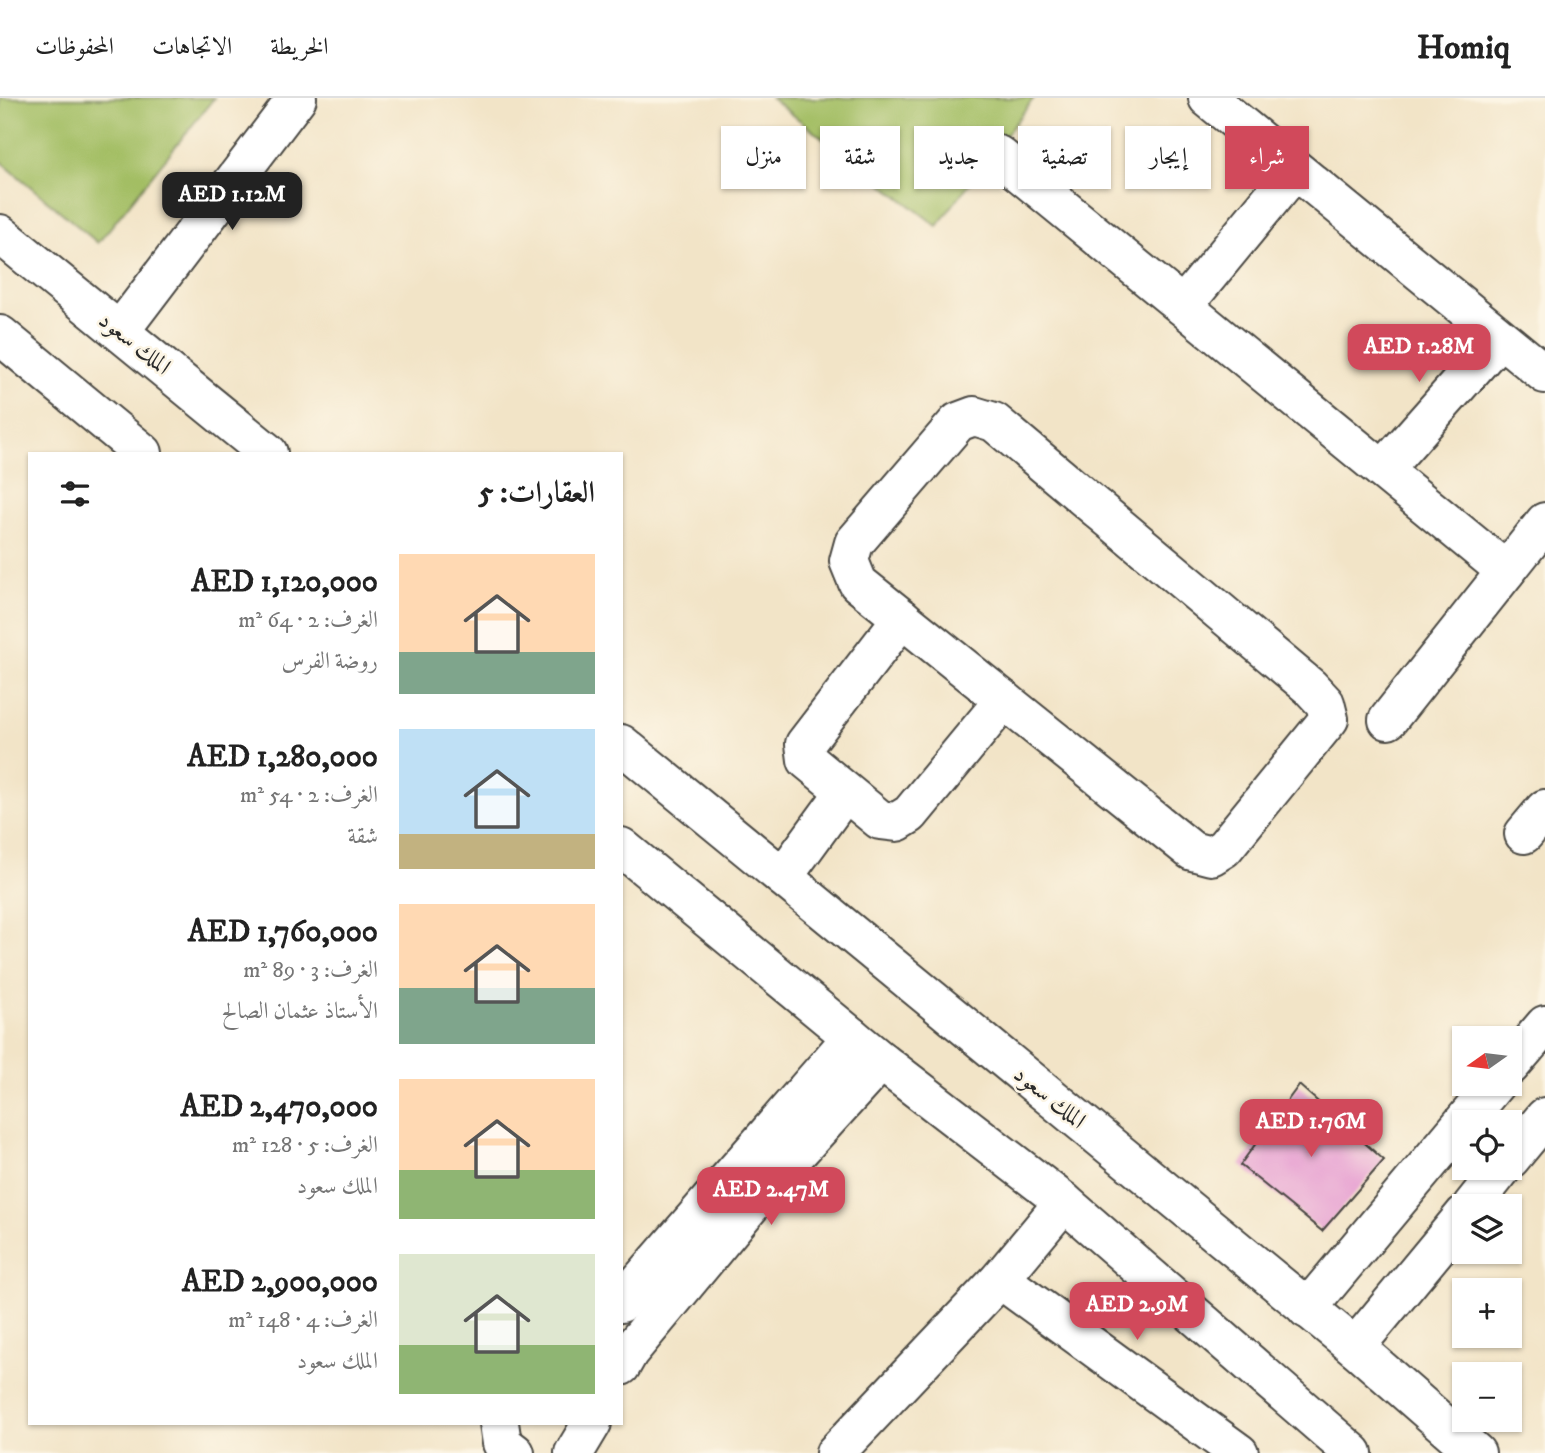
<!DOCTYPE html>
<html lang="ar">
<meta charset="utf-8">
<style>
:root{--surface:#fff;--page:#f6f6f6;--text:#222;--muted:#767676;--line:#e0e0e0;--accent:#d1495b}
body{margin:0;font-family:"IM FELL DW Pica",Amiri,serif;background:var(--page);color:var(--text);direction:rtl;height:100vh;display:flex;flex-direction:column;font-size:26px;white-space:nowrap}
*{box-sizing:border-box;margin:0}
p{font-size:23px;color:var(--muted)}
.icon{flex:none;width:38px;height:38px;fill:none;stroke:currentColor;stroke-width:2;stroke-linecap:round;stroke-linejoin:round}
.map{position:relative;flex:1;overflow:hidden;direction:ltr}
.side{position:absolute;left:28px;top:354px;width:595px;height:973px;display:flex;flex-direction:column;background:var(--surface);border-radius:0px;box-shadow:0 2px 5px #0004;direction:rtl}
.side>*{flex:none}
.top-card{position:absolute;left:644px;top:28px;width:665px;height:63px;direction:rtl;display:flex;gap:14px}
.needle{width:46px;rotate:256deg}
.fabs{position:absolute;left:1452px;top:928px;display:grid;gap:14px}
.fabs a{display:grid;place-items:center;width:70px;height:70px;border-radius:0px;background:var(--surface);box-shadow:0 2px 5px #0004;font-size:35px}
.price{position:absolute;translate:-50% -60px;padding:0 16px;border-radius:14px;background:var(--accent);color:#fff;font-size:23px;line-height:46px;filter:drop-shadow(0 2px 4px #0008)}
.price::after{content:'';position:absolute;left:50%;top:42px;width:21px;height:16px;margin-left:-10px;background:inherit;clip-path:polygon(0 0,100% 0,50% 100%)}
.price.selected{background:#222;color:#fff}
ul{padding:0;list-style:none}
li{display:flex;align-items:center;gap:21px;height:175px;padding:0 28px}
li span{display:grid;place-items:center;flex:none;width:196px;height:140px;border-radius:0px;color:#555}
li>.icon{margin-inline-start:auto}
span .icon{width:84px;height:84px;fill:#fffc;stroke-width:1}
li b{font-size:30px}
h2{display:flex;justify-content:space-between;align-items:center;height:84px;padding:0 28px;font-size:30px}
.chip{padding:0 24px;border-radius:0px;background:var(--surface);box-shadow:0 2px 5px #0004;font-size:24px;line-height:63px}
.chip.selected{background:var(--accent);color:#fff}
header{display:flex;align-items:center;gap:42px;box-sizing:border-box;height:98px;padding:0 35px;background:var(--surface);border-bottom:2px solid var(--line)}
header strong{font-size:33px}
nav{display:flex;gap:38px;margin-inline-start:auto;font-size:24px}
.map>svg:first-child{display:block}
</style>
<header>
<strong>Homiq</strong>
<nav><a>الخريطة</a><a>الاتجاهات</a><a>المحفوظات</a></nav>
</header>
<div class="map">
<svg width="1545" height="1355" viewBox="0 0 1545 1355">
<rect width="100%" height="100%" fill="#fcf5e5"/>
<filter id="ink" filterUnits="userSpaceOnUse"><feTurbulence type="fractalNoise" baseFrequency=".0143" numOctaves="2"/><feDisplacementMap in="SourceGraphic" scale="14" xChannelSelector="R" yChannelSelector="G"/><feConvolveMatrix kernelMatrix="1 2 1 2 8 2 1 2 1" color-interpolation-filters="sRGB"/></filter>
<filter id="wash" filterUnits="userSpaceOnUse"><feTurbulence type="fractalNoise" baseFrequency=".00686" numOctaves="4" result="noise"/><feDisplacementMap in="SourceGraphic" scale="28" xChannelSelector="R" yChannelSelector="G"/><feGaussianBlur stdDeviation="1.57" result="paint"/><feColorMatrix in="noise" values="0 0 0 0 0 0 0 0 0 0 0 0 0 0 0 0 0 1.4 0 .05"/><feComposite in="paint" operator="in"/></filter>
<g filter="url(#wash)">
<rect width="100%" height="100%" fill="#f2e4c7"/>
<g fill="#a3be64" stroke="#677448" stroke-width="2">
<polygon points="0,0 214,0 98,145 0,63"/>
<polygon points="771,0 1034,0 937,128"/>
</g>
<g id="blocks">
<polygon fill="#e7a1d2" points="1299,987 1384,1062 1322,1133 1240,1067"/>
</g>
</g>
<g filter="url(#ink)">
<use href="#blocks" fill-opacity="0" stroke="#494742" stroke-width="2"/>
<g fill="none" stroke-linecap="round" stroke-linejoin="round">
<g stroke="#494742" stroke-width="42">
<g id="minor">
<polyline points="1208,0 1545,276"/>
<polyline points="998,57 1506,473"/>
<polyline points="1183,208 1295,72"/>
<polyline points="120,233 297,0"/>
<polygon points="974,318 994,324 1310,589 1325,605 1329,621 1224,750 1211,758 1192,753 858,485 849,463 854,445 958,324"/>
<polyline points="1383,372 1500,240"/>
<polyline points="902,520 805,646 807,662 880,722 897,724 910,716 1004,602"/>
<polyline points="1388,622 1545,424"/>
<polyline points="1524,736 1545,711"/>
<polyline points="783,779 845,694"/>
<polyline points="1510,968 1545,927"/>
<polyline points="1510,1061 1545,1019"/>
<polyline points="1472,1108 1503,1069"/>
<polyline points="1000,1181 1239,1355"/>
<polyline points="621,1205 852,939"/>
<polyline points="1307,1211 1496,985"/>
<polyline points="1355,1249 1465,1116"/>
<polyline points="621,1268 629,1254 765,1090 881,963"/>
<polyline points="499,1325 502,1345 515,1355"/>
<polyline points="574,1355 592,1325"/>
<polyline points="835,1355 1000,1181 1064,1104"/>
</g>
</g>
<g stroke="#494742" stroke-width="42">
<g id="major">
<polyline points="0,136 268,355"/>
<polyline points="0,237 143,355"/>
<polyline points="621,646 1355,1249 1476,1355"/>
<polyline points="621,749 881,963 1064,1104 1353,1355"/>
</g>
</g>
<use href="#minor" stroke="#fff" stroke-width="38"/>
<use href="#major" stroke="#fff" stroke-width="38"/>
</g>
</g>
<g text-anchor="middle" stroke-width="5" stroke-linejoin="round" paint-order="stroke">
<g font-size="24" fill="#2b2b2b" stroke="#fcf5e5">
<text transform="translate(135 245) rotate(39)" y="8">الملك سعود</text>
<text transform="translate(1050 999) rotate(39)" y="8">الملك سعود</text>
</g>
</g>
</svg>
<div class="fabs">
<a><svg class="needle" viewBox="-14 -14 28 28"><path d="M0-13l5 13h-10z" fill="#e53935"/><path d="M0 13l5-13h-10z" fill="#767676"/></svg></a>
<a><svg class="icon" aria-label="locate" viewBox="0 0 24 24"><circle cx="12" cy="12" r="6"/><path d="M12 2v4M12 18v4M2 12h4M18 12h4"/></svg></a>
<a><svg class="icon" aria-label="layers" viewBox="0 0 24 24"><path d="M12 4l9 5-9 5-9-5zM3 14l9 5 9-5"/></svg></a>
<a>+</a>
<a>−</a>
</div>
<b class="price selected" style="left:232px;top:134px">AED 1.12M</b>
<b class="price" style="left:1419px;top:286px">AED 1.28M</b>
<b class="price" style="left:1311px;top:1061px">AED 1.76M</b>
<b class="price" style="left:771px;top:1129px">AED 2.47M</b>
<b class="price" style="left:1137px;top:1244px">AED 2.9M</b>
<div class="top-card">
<a class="chip selected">شراء</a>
<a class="chip">إيجار</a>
<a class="chip">تصفية</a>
<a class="chip">جديد</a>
<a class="chip">شقة</a>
<a class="chip">منزل</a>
</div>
<section class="side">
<h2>العقارات: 5<svg class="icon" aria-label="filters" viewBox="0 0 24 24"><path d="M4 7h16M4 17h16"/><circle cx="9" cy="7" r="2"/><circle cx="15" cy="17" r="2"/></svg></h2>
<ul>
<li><span style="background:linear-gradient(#ffd9b3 70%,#7fa58c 0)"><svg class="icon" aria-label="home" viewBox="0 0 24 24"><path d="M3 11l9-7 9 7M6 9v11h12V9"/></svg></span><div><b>AED 1,120,000</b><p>الغرف: 2 · 64 m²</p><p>روضة الفرس</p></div></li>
<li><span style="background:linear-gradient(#bfe0f5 75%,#c2b280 0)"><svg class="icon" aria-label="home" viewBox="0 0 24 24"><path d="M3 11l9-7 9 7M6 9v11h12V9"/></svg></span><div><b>AED 1,280,000</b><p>الغرف: 2 · 54 m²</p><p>شقة</p></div></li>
<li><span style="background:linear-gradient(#ffd9b3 60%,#7fa58c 0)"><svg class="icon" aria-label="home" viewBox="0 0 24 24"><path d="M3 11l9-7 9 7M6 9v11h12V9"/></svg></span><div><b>AED 1,760,000</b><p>الغرف: 3 · 89 m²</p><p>الأستاذ عثمان الصالح</p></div></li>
<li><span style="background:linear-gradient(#ffd9b3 65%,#8fb573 0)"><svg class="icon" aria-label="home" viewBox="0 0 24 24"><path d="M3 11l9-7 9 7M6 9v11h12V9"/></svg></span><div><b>AED 2,470,000</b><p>الغرف: 5 · 128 m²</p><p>الملك سعود</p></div></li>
<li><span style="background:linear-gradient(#dfe7d0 65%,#8fb573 0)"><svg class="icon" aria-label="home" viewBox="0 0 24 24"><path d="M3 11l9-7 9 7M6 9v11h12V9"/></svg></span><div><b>AED 2,900,000</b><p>الغرف: 4 · 148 m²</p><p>الملك سعود</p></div></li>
</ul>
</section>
</div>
